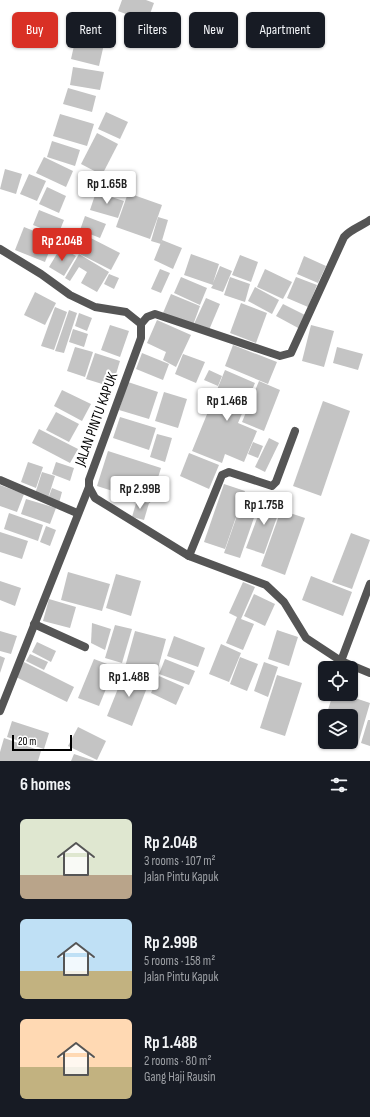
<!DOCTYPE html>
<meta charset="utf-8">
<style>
:root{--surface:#171b24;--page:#242831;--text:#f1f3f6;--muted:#9ea1a6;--accent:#d93025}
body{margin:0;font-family:"Sofia Sans Condensed",sans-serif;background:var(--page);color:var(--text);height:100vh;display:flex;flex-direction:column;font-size:15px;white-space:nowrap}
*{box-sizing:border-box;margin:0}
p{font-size:13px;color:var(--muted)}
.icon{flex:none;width:22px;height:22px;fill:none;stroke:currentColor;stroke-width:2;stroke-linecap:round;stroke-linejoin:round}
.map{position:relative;height:761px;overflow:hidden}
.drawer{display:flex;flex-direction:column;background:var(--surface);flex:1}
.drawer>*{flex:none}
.guide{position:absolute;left:12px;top:12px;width:346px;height:36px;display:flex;gap:8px}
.buttons{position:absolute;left:318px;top:661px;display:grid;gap:8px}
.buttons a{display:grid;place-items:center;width:40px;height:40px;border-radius:6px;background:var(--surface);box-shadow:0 1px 3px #0004;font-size:20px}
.scale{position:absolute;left:12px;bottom:10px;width:60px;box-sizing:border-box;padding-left:4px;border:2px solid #000;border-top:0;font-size:11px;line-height:14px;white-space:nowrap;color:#000;-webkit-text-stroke:3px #fff;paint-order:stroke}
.price{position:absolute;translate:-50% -34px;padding:0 9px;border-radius:4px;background:#fff;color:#222;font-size:13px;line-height:26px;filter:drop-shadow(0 1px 2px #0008)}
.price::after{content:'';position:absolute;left:50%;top:24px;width:12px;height:9px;margin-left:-6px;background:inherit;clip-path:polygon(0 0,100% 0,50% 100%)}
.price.on{background:var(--accent);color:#fff}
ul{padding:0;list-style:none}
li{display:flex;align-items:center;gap:12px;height:100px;padding:0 20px}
li span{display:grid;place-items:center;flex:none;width:112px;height:80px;border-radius:6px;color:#555}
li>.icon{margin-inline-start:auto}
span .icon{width:48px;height:48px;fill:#fffc;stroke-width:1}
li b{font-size:17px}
h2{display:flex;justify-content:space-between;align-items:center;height:48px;padding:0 20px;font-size:17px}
.chip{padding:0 14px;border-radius:6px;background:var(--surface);box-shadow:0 1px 3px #0004;font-size:14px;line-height:36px}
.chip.on{background:var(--accent);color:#fff}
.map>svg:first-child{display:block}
</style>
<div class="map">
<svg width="370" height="761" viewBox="0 0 370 761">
<rect width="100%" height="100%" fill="#fff"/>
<g fill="#c4c4c4">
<polygon points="122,0 146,0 154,3 147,22 118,11"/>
<polygon points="80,15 110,23 105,40 76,31"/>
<polygon points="76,37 104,44 99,66 71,59"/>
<polygon points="73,67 104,72 100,90 70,85"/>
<polygon points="68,88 96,96 92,112 63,104"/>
<polygon points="106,112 128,122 120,139 98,129"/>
<polygon points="60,114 94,124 87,146 53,136"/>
<polygon points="97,133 118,144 102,175 81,164"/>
<polygon points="52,141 80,150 75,166 47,157"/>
<polygon points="44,157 73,171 66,187 36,173"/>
<polygon points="5,169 22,174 16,194 0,189"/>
<polygon points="29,174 46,181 37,201 20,194"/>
<polygon points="47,187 66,196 59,213 39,204"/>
<polygon points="96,192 124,201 118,218 90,210"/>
<polygon points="128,193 162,205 150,239 116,227"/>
<polygon points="39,210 64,220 58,235 33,225"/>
<polygon points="85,216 106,224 100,238 80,230"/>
<polygon points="158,217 168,220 161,244 151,241"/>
<polygon points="24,227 54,239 45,262 15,250"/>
<polygon points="77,231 120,253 111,270 68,248"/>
<polygon points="162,240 182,248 173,269 154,260"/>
<polygon points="61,247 76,256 64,276 49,267"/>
<polygon points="79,254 109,272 97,292 81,283 87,272 79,267 70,281 65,278"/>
<polygon points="191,254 219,264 213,283 220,266 232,271 223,292 211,288 213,285 184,275"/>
<polygon points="240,255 258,262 251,282 232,275"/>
<polygon points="304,256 326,266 318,283 297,274"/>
<polygon points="160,269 170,273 161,293 151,289"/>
<polygon points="265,269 292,282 283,299 257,287"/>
<polygon points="109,274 119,278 114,289 104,284"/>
<polygon points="181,277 207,288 200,305 174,293"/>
<polygon points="230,277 250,284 245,302 224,295"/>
<polygon points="296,277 317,285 308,307 287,298"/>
<polygon points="255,287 279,300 272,314 248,301"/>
<polygon points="35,292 56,303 45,325 24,315"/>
<polygon points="171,294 200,306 193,325 163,313"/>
<polygon points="206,298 220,304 209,330 194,324"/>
<polygon points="241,303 267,313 256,343 230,333"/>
<polygon points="283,304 307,316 300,329 276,316"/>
<polygon points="55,307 67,312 54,350 41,346"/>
<polygon points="69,310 77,313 64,353 55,351"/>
<polygon points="79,313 92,318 87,331 75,326"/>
<polygon points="157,320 191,335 176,367 163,360 166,352 147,343"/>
<polygon points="110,325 129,331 120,357 101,350"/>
<polygon points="311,325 334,331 324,367 302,361"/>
<polygon points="73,329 88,334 84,347 69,342"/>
<polygon points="233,345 277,362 268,384 225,366"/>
<polygon points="75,347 93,352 85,377 67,371"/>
<polygon points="337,347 363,354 358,370 333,363"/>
<polygon points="95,353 120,361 112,387 86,379"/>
<polygon points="142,353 169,364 163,380 136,369"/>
<polygon points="183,354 205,362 196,383 175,374"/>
<polygon points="209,370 222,376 218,386 204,380"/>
<polygon points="225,370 255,383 238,423 257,431 244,462 225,454 222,463 192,451"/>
<polygon points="259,381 280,390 264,431 242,422"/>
<polygon points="128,382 158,392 149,419 119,410"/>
<polygon points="62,390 91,404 82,421 54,406"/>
<polygon points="164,392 187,399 178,428 155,421"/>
<polygon points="323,401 350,411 321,496 293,486"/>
<polygon points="56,412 79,424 69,442 46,430"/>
<polygon points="120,417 156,428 149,450 113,438"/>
<polygon points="39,429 78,449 70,463 32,443"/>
<polygon points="157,434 172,438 165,462 150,457"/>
<polygon points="269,438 279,443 265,472 255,467"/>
<polygon points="253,442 263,446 258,458 248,454"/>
<polygon points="108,451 161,468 150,503 97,486"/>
<polygon points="189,453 219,465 209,489 180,476"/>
<polygon points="28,462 43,467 36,488 21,482"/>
<polygon points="56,462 74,468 70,481 52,474"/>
<polygon points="42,472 55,476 48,498 35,494"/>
<polygon points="224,484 245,491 225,549 204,542"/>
<polygon points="0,485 24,494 17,512 0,506"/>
<polygon points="52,488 62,492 59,503 48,499"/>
<polygon points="265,497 282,503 264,554 246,548"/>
<polygon points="26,499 56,508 50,524 21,514"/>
<polygon points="137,500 149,503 144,520 132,517"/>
<polygon points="241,504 257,509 240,558 224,553"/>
<polygon points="281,510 305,518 285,575 261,566"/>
<polygon points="9,513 43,525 38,541 4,529"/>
<polygon points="46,526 56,530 50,546 40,542"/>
<polygon points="0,532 28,541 22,559 0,552"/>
<polygon points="351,533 370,540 352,589 332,582"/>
<polygon points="68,572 110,584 102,611 61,600"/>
<polygon points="116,574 141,581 131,616 106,608"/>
<polygon points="311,576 352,592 343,616 302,600"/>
<polygon points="0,581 21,588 15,606 0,600"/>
<polygon points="243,582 255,587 241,619 254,624 243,650 226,643 237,617 229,613"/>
<polygon points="254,594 275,604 265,626 244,616"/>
<polygon points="49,599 76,607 70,628 43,621"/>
<polygon points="92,623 111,629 105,650 91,643"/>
<polygon points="115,625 132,629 122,663 105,658"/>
<polygon points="277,630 298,637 289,666 268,659"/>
<polygon points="0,631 17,636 11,654 0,651"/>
<polygon points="135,631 166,639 156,676 125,667"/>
<polygon points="174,636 205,648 198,667 167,656"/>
<polygon points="37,642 56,651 51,662 32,652"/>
<polygon points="221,644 241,653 229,682 209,674"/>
<polygon points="30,654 48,662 44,670 26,661"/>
<polygon points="0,656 5,658 0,673"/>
<polygon points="240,657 258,664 247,691 230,684"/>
<polygon points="94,659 115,667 99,706 78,698"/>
<polygon points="165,659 195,671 189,685 159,674"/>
<polygon points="24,662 74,687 67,702 16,677"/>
<polygon points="264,662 278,667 268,697 254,691"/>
<polygon points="125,671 150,680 132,726 107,716"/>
<polygon points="277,675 302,683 285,736 260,728"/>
<polygon points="159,676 184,687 176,705 151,693"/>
<polygon points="333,694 349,694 349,696 370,703 358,744 351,742 351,716 326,716"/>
<polygon points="325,720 325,734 321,732"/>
<polygon points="368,720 370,720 370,746 361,743"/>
<polygon points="12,721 49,733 44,749 7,737"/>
<polygon points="78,727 106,741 97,760 68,746"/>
<polygon points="4,738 41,751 38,761 0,761 0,752"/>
<polygon points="74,754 95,761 71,761"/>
</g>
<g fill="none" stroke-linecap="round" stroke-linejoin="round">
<polyline stroke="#555" stroke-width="8" points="341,661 370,584"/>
<g stroke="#555" stroke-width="8">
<polyline points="0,249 41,274 70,295 95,307 126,312 141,324 141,338 89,480 89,487 95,498 189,556 266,585 284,602 306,638 341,661 370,673"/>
<path d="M141,324L147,317L155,314L280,356L291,353L344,237C351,229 362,226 370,220"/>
<polyline points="0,480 77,513"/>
<polyline points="189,556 222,475 229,472 272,486 276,482 295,431"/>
<polyline points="34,624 85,647"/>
<polyline points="0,711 89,487"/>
</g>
</g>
<g text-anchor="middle" stroke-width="4" stroke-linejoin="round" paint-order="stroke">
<g font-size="15" fill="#000" stroke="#fff">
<text transform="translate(96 419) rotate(-70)" y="5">JALAN PINTU KAPUK</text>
</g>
</g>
</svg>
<div class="buttons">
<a><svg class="icon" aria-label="locate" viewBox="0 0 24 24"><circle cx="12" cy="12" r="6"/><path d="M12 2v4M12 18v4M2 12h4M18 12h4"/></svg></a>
<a><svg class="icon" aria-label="layers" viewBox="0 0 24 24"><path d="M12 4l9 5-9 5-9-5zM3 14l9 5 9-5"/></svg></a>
</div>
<div class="scale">20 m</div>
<b class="price" style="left:107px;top:205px">Rp 1.65B</b>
<b class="price on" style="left:62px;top:262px">Rp 2.04B</b>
<b class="price" style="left:227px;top:422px">Rp 1.46B</b>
<b class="price" style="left:140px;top:510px">Rp 2.99B</b>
<b class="price" style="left:264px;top:526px">Rp 1.75B</b>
<b class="price" style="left:129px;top:698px">Rp 1.48B</b>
<div class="guide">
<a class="chip on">Buy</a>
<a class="chip">Rent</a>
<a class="chip">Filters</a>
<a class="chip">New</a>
<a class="chip">Apartment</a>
</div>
</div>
<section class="drawer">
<h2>6 homes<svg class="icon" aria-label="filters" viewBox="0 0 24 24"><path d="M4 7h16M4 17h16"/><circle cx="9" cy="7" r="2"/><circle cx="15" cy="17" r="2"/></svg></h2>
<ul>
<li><span style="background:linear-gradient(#dfe7d0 70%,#b9a48a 0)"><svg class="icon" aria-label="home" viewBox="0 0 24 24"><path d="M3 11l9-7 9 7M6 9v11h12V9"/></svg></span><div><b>Rp 2.04B</b><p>3 rooms · 107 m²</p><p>Jalan Pintu Kapuk</p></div></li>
<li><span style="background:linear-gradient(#bfe0f5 65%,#c2b280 0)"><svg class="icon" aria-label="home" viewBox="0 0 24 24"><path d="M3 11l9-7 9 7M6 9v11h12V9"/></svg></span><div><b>Rp 2.99B</b><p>5 rooms · 158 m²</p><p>Jalan Pintu Kapuk</p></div></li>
<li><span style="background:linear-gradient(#ffd9b3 60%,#c2b280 0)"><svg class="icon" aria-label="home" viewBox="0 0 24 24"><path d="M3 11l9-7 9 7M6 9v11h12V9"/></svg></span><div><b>Rp 1.48B</b><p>2 rooms · 80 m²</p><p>Gang Haji Rausin</p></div></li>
</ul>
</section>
